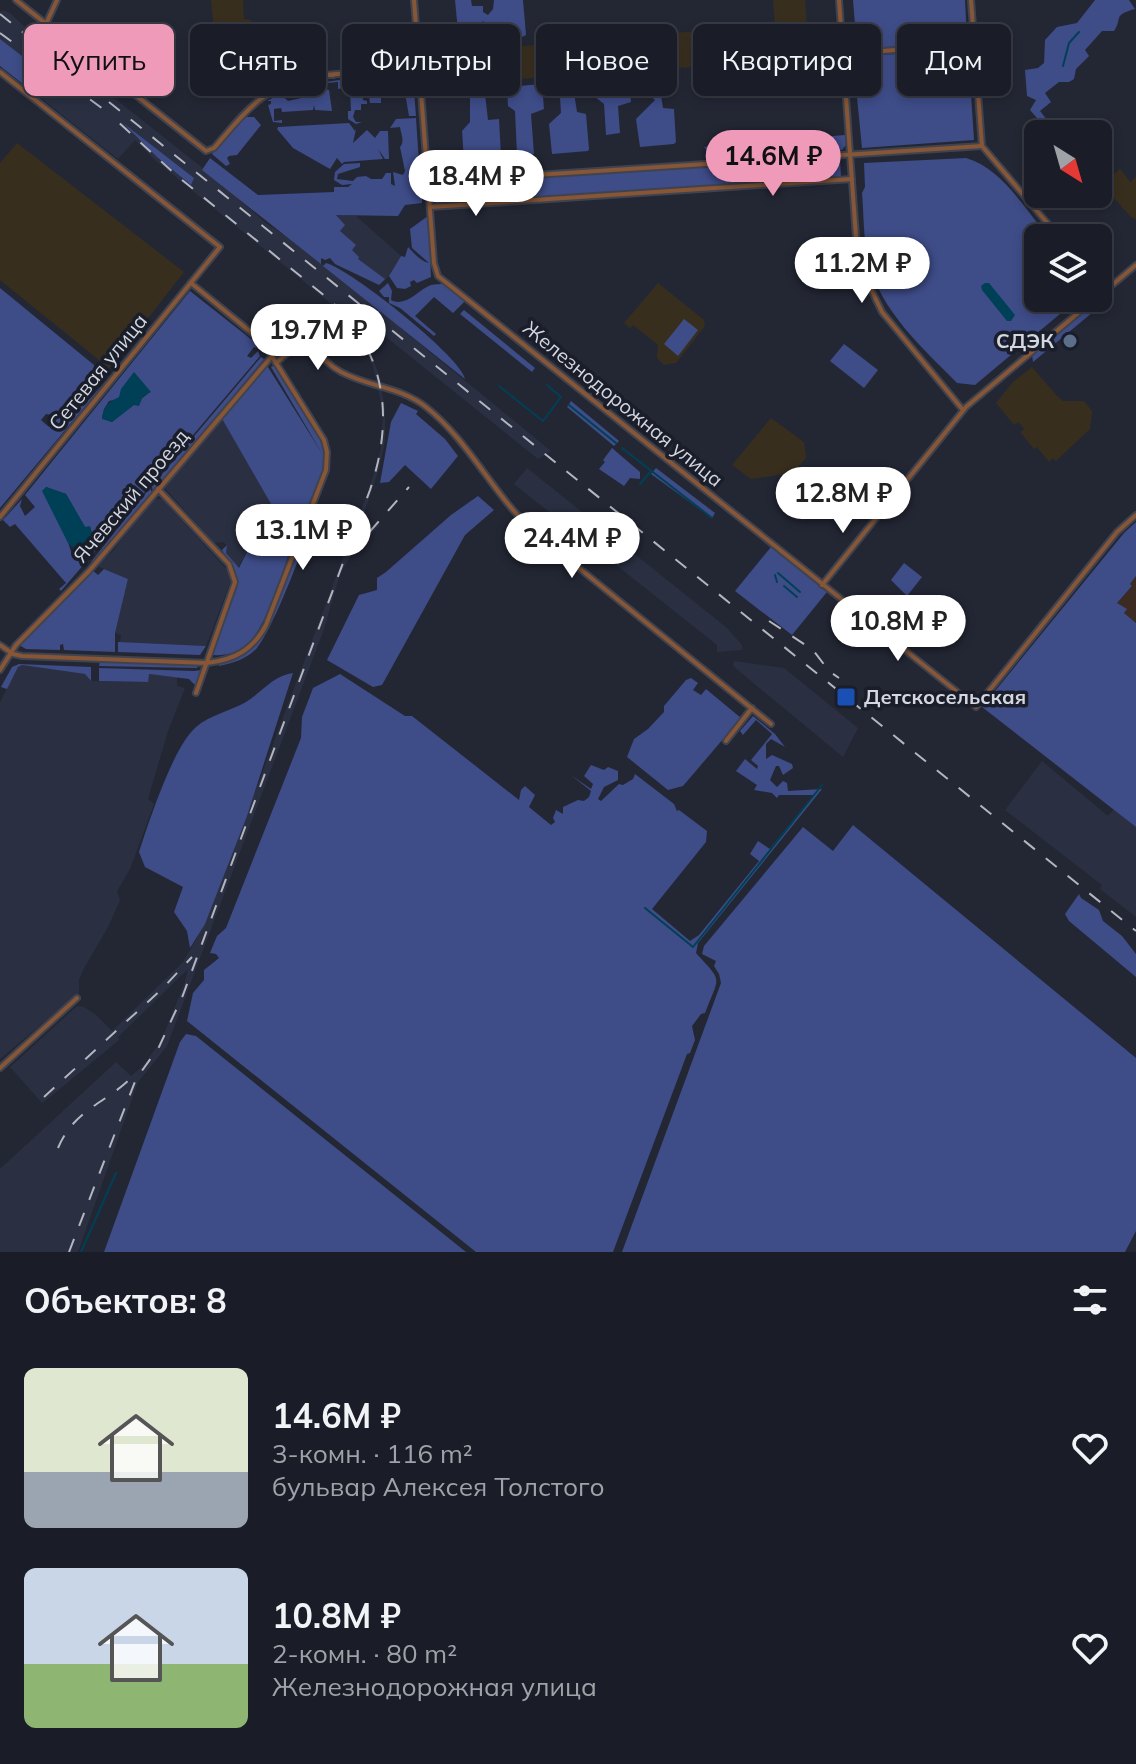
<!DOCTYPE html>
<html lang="ru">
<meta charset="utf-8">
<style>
:root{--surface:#1a1d27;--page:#23262f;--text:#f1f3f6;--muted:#9fa2a7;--line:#383b44;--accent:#ef9ab8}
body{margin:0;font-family:Mulish,sans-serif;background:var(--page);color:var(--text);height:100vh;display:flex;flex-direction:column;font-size:30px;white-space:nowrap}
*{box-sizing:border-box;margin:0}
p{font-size:26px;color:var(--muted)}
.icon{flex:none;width:44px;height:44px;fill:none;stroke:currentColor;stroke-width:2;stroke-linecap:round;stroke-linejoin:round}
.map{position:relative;height:1252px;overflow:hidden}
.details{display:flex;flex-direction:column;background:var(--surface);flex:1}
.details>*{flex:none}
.guide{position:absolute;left:24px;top:24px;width:1088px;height:72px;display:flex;gap:16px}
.needle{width:52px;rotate:143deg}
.tools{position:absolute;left:1024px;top:120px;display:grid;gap:16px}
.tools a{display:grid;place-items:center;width:88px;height:88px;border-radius:12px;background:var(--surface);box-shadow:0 4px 12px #0003,0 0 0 2px var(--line);font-size:40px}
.price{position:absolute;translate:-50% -68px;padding:0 18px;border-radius:28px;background:#fff;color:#222;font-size:26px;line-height:52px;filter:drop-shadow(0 2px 4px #0008)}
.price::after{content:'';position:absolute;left:50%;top:48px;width:24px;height:18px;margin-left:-12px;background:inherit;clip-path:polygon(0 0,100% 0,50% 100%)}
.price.selected{background:var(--accent);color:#111}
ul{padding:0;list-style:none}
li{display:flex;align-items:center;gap:24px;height:200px;padding:0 24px}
li span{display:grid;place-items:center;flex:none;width:224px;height:160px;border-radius:12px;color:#555}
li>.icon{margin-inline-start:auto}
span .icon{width:96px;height:96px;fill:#fffc;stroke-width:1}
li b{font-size:34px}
h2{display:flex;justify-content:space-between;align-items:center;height:96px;padding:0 24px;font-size:34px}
.pill{padding:0 28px;border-radius:12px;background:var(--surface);box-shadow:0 4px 12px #0003,0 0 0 2px var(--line);font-size:28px;line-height:72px}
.pill.selected{background:var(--accent);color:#111}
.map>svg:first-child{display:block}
</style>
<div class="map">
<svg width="1136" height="1252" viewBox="0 0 1136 1252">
<rect width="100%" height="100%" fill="#232734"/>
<polygon fill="#3c2b22" points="1136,576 1136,623 1124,613 1126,610 1117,603 1132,587 1130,584"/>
<g fill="#2a3042">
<polygon points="3,10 10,13 27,29 32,29 30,31 205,170 266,223 299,245 551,451 538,459 346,305 342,309 368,347 379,375 385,410 385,441 379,469 351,551 378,522 380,525 352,554 340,574 324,629 167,1046 138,1082 78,1252 0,1252 0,1169 116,1062 131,1076 142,1067 161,1041 184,985 188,969 118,1037 119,1040 44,1102 42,1103 10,1067 77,1006 84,1007 95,1014 112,1031 183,962 197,938 217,893 369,489 381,449 383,411 373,366 358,334 340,311 155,160 135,140 118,159 23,84 33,68 0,39 0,12"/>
<polygon points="334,214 356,216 401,256 389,276 380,285 333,247"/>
<polygon points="221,417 271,504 238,568 226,553 227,545 223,542 214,543 164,487"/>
<polygon points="527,468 727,628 742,645 742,650 717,652 717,645 514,484"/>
<polygon points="153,499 162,499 228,571 231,580 206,646 120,642 121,635 115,633 128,579 97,566 112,552"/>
<polygon points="734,661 784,668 858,728 843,757 733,666"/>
<polygon points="22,665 85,674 91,681 147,682 148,674 177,677 177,686 185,688 168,731 148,799 154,804 130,869 117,891 120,900 109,925 83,970 79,980 79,993 0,1059 0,702 18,667"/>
<polygon points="1042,761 1108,816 1114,809 1136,827 1136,917 1100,889 1102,885 1005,810"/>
</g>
<g fill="#372e1e">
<polygon points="211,0 243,0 244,19 251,20 253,44 241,60 236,59 230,62 220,54 223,46 215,38 222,30 222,22 213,22"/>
<polygon points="773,0 805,0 807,26 816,26 818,50 806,51 806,56 769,59 766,27 775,25"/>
<polygon points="764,27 765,54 758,63 646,70 643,35"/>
<polygon points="545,44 552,50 554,76 476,83 466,73 465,52"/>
<polygon points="17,143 184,272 109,368 0,280 0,163"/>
<polygon points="1120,169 1130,182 1136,177 1136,219 1131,217 1105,188 1106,181"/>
<polygon points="658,283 704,320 705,326 676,363 664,365 657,358 658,345 633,325 630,328 624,323"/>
<polygon points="1032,367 1057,396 1063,401 1084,401 1092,411 1090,429 1056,461 1053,458 1049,462 1037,447 1034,449 1020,432 1024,429 1019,422 1014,425 996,403 1012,383"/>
<polygon points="771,418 804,442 806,458 792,473 751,479 732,465"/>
</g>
<g fill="#3e4c88" fill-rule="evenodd">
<path d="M455,0H471L472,6H483V12L488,15L493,9L494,0H523L526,35C517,40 498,41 488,36L487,24L483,21L480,25L473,22V30L458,31Z"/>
<polygon points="853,0 965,0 967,40 857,50"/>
<path d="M1095,0H1129L1135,9C1112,15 1123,18 1114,31H1102L1085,50L1089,56L1076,69L1074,79L1069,82H1059L1045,93L1051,102L1040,111L1058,134H1040L1039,132L1044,126L1030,110L1036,100L1027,96L1025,70L1038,68L1044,63L1045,40L1057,27L1077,23Z"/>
<polygon points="0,39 44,73 42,75 33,69 23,84 0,66"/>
<polygon points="753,39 754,58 721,60 719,42"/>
<polygon points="968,49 974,140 862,148 853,57"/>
<polygon points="366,76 413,77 416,116 409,116 405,93 381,95 381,103 370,103"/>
<polygon points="629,76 631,102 618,106 620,133 606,135 604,104 594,96 593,79"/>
<polygon points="658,76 663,108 674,109 676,142 674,144 640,147 636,119 655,100 646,91 645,77"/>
<polygon points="362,77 364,83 361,86 363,100 367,101 367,104 361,104 361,110 355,110 353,117 356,122 362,122 356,124 348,119 348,111 351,111 350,88 356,85 357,79"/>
<polygon points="340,80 343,88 338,89 338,82 326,83 326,89 329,90 332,111 315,110 314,105 313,110 282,112 281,108 274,109 274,121 282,120 282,123 273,122 268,105 271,104 271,101 267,101 280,94 288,101 324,93 325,82"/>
<polygon points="572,80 577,112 586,114 589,149 588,151 552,154 549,124 561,113 559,81"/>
<polygon points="542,84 544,109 531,114 534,154 517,155 515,111 508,106 507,87"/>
<polygon points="470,89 477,89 485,94 488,120 499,119 501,156 499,158 464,161 462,131 470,122"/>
<polygon points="245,117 254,117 261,125 237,155 229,156 227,158 230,164 226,166 212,154"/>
<path d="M416,118L420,178L423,179L422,203L405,205L398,216L336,215L345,225L340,231L356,245L352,250L359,257L358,259L385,279L379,285L335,264L330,258L325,260L321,258V264L202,170L210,158L258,195L334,192V187H348L352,184L342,185L334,180L335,172L344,164L360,163V167L338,174L337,179L353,181L357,177L366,176L371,179H382L386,173H391V184L395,186L393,172L403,175L405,171L400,147C405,142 401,134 400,127L390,128L396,119Z"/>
<polygon points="123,123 194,178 191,185 157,157"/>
<polygon points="349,123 355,131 356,129 353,143 367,130 375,138 380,131 388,131 389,159 385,159 378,149 383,159 344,162 342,164 337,158 330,169 293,148 277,129 278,127"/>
<polygon points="845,135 846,145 842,150 714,159 704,147"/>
<polygon points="840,157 841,178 436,204 435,184"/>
<path d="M966,158C998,167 1019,200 1039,225L1042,221L1054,236V238H1038V298H1079L975,385L957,383C924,349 880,311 869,262C863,239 864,216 862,193L865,187L864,163Z"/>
<path d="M428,216L431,277L417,283L414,280L410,282L411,286L405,289L397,288L389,276L401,256L405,257L408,247C414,253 420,261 429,263L412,248L410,229Z"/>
<path d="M326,263C350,269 460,356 465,379L323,266Z"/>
<path d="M388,283L392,291L391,300C406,308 419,289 431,285C435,284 440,284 445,284L466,300L453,313L434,297L415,316L436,334L434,336L400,308L389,303V297H384L379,291Z"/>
<path d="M0,288L94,365C92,388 88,402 65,411C58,414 54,416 46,414L41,420L49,427L56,418L84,405L107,380L0,508Z"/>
<path d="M190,291L252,340L257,348L254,347L247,356L251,358L258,351L260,356L94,552V535L85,527L66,494L46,487L43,491L67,539L73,558L78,557L85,563L61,591L59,589L66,583L15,524L10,527L3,520L22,499L20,506L25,516L35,507L25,495ZM150,392L112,422L102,418L104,409L109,401Z"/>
<polygon points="1096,303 1099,307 1033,362 1032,355"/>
<polygon points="464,310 535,368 532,372 460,314"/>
<polygon points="684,319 698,330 678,356 664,344"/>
<polygon points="844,344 878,370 864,388 830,361"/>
<polygon points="261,357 264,359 153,492 152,486"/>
<path d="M266,364L323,455L271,367L275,365L321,441C330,464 318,485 310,507H304C293,538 271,620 251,640C240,652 228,656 212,655L237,588L233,566L222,550L227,545L226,553L239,568L271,504L221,417Z"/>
<polygon points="571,401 619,441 614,446 567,407"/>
<polygon points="401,403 418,411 416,414 445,439 458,456 431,489 405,465 389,482 380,483 391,422"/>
<polygon points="612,448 640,472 640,479 630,478 624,486 599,469 605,462 603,460"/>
<polygon points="656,468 715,513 712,518 651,474"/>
<polygon points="150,488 152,493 95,561 91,562"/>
<polygon points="478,496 494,510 465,535 382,685 373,687 327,660 359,595 377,590 377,578 386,572 451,515"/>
<path d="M313,511C312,530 272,632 257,648C247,659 234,663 219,666V664L246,654L264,635Z"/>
<polygon points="1136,522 1136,576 1130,584 1132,586 1117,603 1127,609 1124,613 1136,623 1136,827 982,707 1124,533"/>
<polygon points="771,547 827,592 792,635 735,591"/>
<polygon points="904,563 922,577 907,596 891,580"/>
<polygon points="104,569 128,579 115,633 115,652 64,650 63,644 60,645 60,650 26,649 19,645 92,570 98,575"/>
<polygon points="118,642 120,642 206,646 200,655 118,652"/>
<polygon points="100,661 198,665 197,668 99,666"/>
<polygon points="19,664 91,667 91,681 85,674 22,665 18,667 7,689 1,687 12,667"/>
<polygon points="99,668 194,671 202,670 196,686 189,679 149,674 148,682 99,681"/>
<path d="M293,673L247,816L205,924L190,948L187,931L174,912L183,887L145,867L139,852C149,822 173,747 196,727C210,715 230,711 246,702C263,691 273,676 293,673Z"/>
<path d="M340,674L405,716H412L519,800L521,790L525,786L535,795L529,807L551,825L555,822L553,818L556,810L563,814V807L578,800L584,801L589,797L591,791L571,775L591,789L593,784L584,776L591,765L604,770L608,767L618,771V780L604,787L598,799L601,801L619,784L623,785L633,779L635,774L674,804L677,811L679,810L707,831L706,842L652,909L690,941L699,935L759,861L750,854L758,841L770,849L814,795H779L777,798L772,793L754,790L757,785L736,771L745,759L757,769L758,766L751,760L772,734L756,720L743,735L740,731L753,716L775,734L785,747L771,739L766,744V759L772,755L792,764L793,768L783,775L779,766H776L770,780L777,787L783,781L787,783L788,791L822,789L698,943L696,953C723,983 720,974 705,1013L701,1014L692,1026L695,1040L690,1053L687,1054L613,1252H476L187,1021L193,993L204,980V970L219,958L216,954L210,953L217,936L226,928L301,738L302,717L313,688Z"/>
<polygon points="691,678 698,683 693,690 701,695 706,689 741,718 683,786 668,790 627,757 634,739 648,729 664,712 664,706 686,680"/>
<polygon points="853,825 1136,1058 1136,1231 1125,1252 622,1252 721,983 719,974 714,966 716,961 702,954 704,946 803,827 833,851"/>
<polygon points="1079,894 1081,898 1099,910 1103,921 1122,936 1136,954 1136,977 1069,921 1065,914"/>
<polygon points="186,1034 196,1036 466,1252 104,1252 180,1042"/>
</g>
<g fill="#004056">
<polygon points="985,283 989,283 1015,315 1011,321 1007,321 982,290 981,286"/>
<path d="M134,372L151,392L143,396L139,406L134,405L112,422L102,419C104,405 108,403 119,397L121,389Z"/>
<polygon points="46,487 66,494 85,527 90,526 94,540 88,542 87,548 74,548 68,543 42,491"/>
</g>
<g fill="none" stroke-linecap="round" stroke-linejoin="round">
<g stroke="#004056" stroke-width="2">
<polyline points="1063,66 1069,43 1079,32"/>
<polyline points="499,386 543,421 561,397 547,385"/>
<polyline points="569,405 616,443"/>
<polyline points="622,448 712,518"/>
<polyline points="640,484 651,471"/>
<polyline points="778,573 800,592"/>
<polyline points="775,575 777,582"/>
<polyline points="784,586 797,597"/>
<polyline points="645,908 693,947 822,785"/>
<polyline points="81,1252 116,1173"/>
</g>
<g stroke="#3f4350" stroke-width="8">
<g id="minor">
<path d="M16,0L206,151L214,148C229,131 244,111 262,98C304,66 370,74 420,72"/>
<polyline points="414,0 434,263 438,276 976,707 1117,532 1136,515"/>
<polyline points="839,0 856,237 866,279 882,312 963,410"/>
<polyline points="971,0 982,146 1060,238"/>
<polyline points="46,24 57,0"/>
<polyline points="843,54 975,44"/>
<polyline points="0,72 220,247 0,517"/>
<polyline points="261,96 282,73 333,75"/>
<polyline points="428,182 982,146"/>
<polyline points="430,207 852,179"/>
<polyline points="1098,284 1104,291"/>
<polyline points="1098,297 1136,265"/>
<path d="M276,363L305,338C316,350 326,364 341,372C369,387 401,387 426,407C468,440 492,492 531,529L771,724"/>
<polyline points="158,489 229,564 235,582 196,693"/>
<polyline points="822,585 966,407 1096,298"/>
<path d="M0,645L13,654L22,656L207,663C234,660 253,650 266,625L326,470L327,452L324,440L263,342L191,283"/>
<polyline points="0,670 16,645 89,571 272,356"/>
<polyline points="726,741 752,708"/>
<polyline points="0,1068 77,998"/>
</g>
</g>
<use href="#minor" stroke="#875636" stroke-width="4"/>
<g stroke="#b3b6c0" stroke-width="2" stroke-dasharray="14 14" stroke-linecap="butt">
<polyline points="0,14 1136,931"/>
<polyline points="0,33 103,109"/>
<polyline points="351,553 409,487"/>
<polyline points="769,621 813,650 829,671 839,678"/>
<polyline points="44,1097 163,988 192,957"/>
<path d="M58,1148C75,1108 106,1104 133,1076"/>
<path d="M69,1252L136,1079L159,1047L183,995L370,490C394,419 387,354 331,301L176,175L116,120"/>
</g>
</g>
<circle fill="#5c6f8a" stroke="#1a1e2a" stroke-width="3" cx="1070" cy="341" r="8"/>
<rect fill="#1a4fb4" stroke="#1a1e2a" stroke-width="3" x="836" y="687" width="20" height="20" rx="4"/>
<g text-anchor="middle" stroke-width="7" stroke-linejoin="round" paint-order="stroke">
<g font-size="20" font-weight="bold" fill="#d4d7e0" stroke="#1a1e2a" text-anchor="end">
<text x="1054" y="348">СДЭК</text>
<text x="864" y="704" text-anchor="start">Детскосельская</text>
</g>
<g font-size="20" fill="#d4d7e0" stroke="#1a1e2a">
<text transform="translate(98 372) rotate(-51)" y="7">Сетевая улица</text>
<text transform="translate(623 404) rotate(39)" y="7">Железнодорожная улица</text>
<text transform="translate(131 496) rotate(-50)" y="7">Ячевский проезд</text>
</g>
</g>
</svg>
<div class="tools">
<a><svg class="needle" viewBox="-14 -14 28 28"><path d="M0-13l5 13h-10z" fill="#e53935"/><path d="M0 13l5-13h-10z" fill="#9fa2a7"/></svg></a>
<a><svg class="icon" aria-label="layers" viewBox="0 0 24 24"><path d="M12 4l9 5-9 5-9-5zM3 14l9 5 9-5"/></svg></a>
</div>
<b class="price selected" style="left:773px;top:198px">14.6M ₽</b>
<b class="price" style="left:476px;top:218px">18.4M ₽</b>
<b class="price" style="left:862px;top:305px">11.2M ₽</b>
<b class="price" style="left:318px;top:372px">19.7M ₽</b>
<b class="price" style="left:843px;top:535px">12.8M ₽</b>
<b class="price" style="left:303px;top:572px">13.1M ₽</b>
<b class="price" style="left:572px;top:580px">24.4M ₽</b>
<b class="price" style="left:898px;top:663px">10.8M ₽</b>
<div class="guide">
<a class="pill selected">Купить</a>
<a class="pill">Снять</a>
<a class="pill">Фильтры</a>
<a class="pill">Новое</a>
<a class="pill">Квартира</a>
<a class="pill">Дом</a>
</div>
</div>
<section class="details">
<h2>Объектов: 8<svg class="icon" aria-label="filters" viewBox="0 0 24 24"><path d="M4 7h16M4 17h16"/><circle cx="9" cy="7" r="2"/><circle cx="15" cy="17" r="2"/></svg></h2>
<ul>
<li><span style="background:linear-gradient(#dfe7d0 65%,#9aa5b1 0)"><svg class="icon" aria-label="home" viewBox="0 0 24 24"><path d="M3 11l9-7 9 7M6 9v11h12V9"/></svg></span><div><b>14.6M ₽</b><p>3-комн. · 116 m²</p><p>бульвар Алексея Толстого</p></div><svg class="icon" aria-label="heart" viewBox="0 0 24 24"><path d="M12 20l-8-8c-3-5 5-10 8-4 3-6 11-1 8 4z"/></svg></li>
<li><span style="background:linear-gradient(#c9d6e8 60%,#8fb573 0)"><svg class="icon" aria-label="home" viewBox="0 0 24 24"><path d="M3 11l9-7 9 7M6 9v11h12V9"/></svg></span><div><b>10.8M ₽</b><p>2-комн. · 80 m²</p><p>Железнодорожная улица</p></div><svg class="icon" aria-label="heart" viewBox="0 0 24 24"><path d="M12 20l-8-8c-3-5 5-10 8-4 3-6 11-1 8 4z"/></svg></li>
</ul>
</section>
